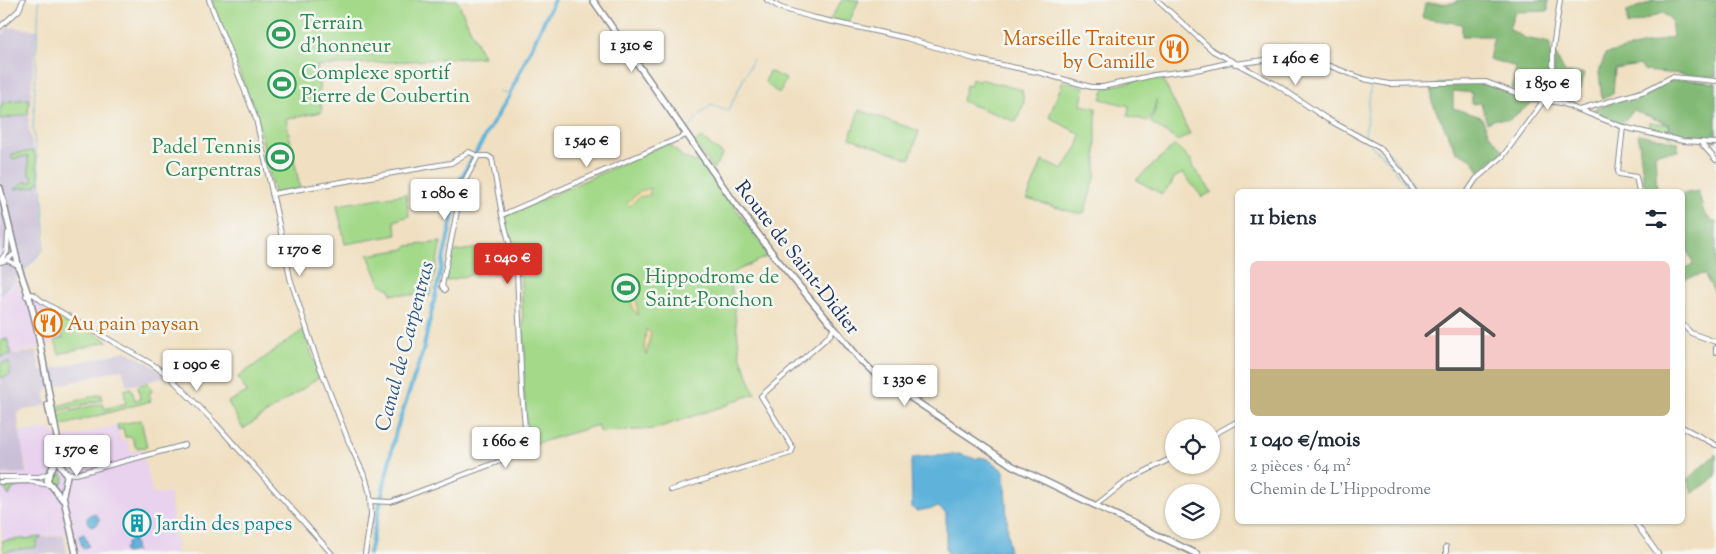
<!DOCTYPE html>
<html lang="fr">
<meta charset="utf-8">
<style>
:root{--surface:#fff;--page:#f6f6f7;--text:#1f2937;--muted:#747a83;--line:#e0e1e3;--accent:#d93025}
body{margin:0;font-family:"Sorts Mill Goudy",serif;background:var(--page);color:var(--text);height:100vh;display:flex;flex-direction:column;font-size:19px;white-space:nowrap}
*{box-sizing:border-box;margin:0}
p{font-size:16px;color:var(--muted)}
.icon{flex:none;width:28px;height:28px;fill:none;stroke:currentColor;stroke-width:2;stroke-linecap:round;stroke-linejoin:round}
.map{position:relative;flex:1;overflow:hidden}
.side{position:absolute;left:1235px;top:189px;width:450px;height:335px;display:flex;flex-direction:column;background:var(--surface);border-radius:8px;box-shadow:0 1px 4px #0004}
.side>*{flex:none}
.controls{position:absolute;left:1165px;top:419px;display:grid;gap:10px}
.controls a{display:grid;place-items:center;width:55px;height:55px;border-radius:50%;background:var(--surface);box-shadow:0 1px 4px #0004;font-size:25px}
.price{position:absolute;translate:-50% -42px;padding:0 11px;border-radius:5px;background:#fff;color:#222;font-size:16px;line-height:32px;filter:drop-shadow(0 1px 2px #0008)}
.price::after{content:'';position:absolute;left:50%;top:30px;width:15px;height:11px;margin-left:-8px;background:inherit;clip-path:polygon(0 0,100% 0,50% 100%)}
.price.current{background:var(--accent);color:#fff}
ul{padding:0;list-style:none}
li{display:grid;align-content:center;gap:10px;height:265px;padding:0 15px}
li+li{border-top:1px solid var(--line)}
li span{display:grid;place-items:center;height:155px;border-radius:8px;color:#555}
li>.icon{margin-inline-start:auto}
span .icon{width:90px;height:90px;fill:#fffc;stroke-width:1}
li b{font-size:21px}
h2{display:flex;justify-content:space-between;align-items:center;height:60px;padding:0 15px;font-size:21px}
.map>svg:first-child{display:block}
</style>
<div class="map">
<svg width="1716" height="554" viewBox="0 0 1716 554">
<rect width="100%" height="100%" fill="#f6f6f2"/>
<filter id="ink" filterUnits="userSpaceOnUse"><feTurbulence type="fractalNoise" baseFrequency=".02" numOctaves="2"/><feDisplacementMap in="SourceGraphic" scale="10" xChannelSelector="R" yChannelSelector="G"/><feConvolveMatrix kernelMatrix="1 2 1 2 8 2 1 2 1" color-interpolation-filters="sRGB"/></filter>
<filter id="wash" filterUnits="userSpaceOnUse"><feTurbulence type="fractalNoise" baseFrequency=".0096" numOctaves="4" result="noise"/><feDisplacementMap in="SourceGraphic" scale="20" xChannelSelector="R" yChannelSelector="G"/><feGaussianBlur stdDeviation="1.12" result="paint"/><feColorMatrix in="noise" values="0 0 0 0 0 0 0 0 0 0 0 0 0 0 0 0 0 1.4 0 .05"/><feComposite in="paint" operator="in"/></filter>
<g filter="url(#wash)">
<rect width="100%" height="100%" fill="#f0e0c1"/>
<g fill="#e8d2ee">
<polygon points="17,279 21,291 57,313 64,339 12,355 8,338 0,341 0,294"/>
<polygon points="117,425 121,441 127,440 131,452 142,450 153,494 170,492 177,554 79,554 76,537 64,534 3,542 0,522 0,475 27,473 19,432 49,429 61,439"/>
</g>
<g fill="#c9bfd7">
<polygon points="8,27 37,30 28,124 41,188 44,226 42,249 37,258 0,292 0,37"/>
<polygon points="8,338 13,355 37,351 40,372 126,351 147,362 167,377 127,386 122,369 47,389 45,394 47,405 17,412 26,473 0,474 0,341"/>
<polygon points="64,535 67,554 4,554 2,542"/>
</g>
<g fill="#a3d989" stroke="#5f8474">
<polygon points="211,0 457,0 483,57 317,66 322,112 286,119 300,188 274,193 257,117"/>
<polygon points="842,0 859,0 848,24 830,19"/>
<polygon points="769,71 786,79 779,94 765,82"/>
<polygon points="1156,76 1161,76 1190,134 1178,141 1150,122 1155,111 1156,100 1154,111 1148,121 1128,116 1129,106 1101,99 1105,88"/>
<polygon points="972,79 979,81 980,79 1022,90 1024,103 1016,122 962,101 966,85 970,86"/>
<polygon points="1063,81 1084,87 1081,105 1096,108 1096,175 1084,213 1076,213 1027,199 1042,161 1063,170 1078,145 1081,135 1049,117"/>
<polygon points="29,99 28,114 0,119 0,107 2,107 3,102"/>
<polygon points="859,110 919,131 910,159 850,138"/>
<polygon points="1649,122 1669,125 1668,134 1648,131"/>
<polygon points="701,138 723,154 713,169 695,143"/>
<polygon points="668,143 684,158 696,162 699,159 770,255 730,274 740,355 755,394 731,402 730,404 654,429 600,432 598,425 528,446 522,361 525,359 520,268 505,218 508,215"/>
<polygon points="1175,145 1192,161 1192,166 1212,192 1202,197 1183,173 1174,178 1171,185 1162,194 1136,180"/>
<polygon points="34,151 40,182 36,183 36,186 15,189 26,181 31,183 33,181 32,175 29,175 28,156 12,159 12,154"/>
<polygon points="406,194 409,216 394,221 397,235 345,244 337,205"/>
<polygon points="441,242 430,296 391,294 391,290 380,284 368,255 405,249 407,246"/>
<polygon points="507,244 513,273 486,274 486,271 445,281 451,252"/>
<polygon points="57,312 108,341 59,354 55,340 63,338"/>
<polygon points="303,330 320,377 243,429 228,402 247,392 238,377"/>
<polygon points="7,339 11,354 0,357 0,341"/>
<polygon points="9,362 10,375 0,378 0,364"/>
<polygon points="148,382 152,392 149,393 151,401 57,427 55,415 103,403 105,409 126,403 124,390 131,388 135,400 140,399 138,386"/>
<polygon points="101,394 102,400 55,412 54,407"/>
<polygon points="141,420 147,447 136,448 132,437 125,437 123,428 118,430 117,425"/>
<circle cx="57" cy="479" r="7"/>
<polygon points="2,484 32,484 13,488 9,496"/>
<polygon points="42,537 36,542 36,547 7,551 7,554 4,554 2,541"/>
</g>
<g fill="#82b975" stroke="#4e746a">
<polygon points="1457,0 1548,0 1548,11 1515,12 1509,29 1525,38 1550,43 1551,69 1544,95 1538,99 1512,89 1516,67 1489,59 1494,36 1462,36 1462,24 1422,18 1425,4 1456,3"/>
<polygon points="1651,0 1716,0 1716,77 1644,71 1640,65 1615,69 1613,94 1602,99 1599,73 1605,54 1673,37 1671,19 1662,13 1627,26 1627,11 1651,2"/>
<polygon points="1555,53 1565,73 1584,73 1581,89 1553,84"/>
<polygon points="1683,79 1716,83 1716,141 1668,136 1670,125 1633,110 1621,126 1589,112 1616,101 1645,94 1668,81"/>
<polygon points="1475,83 1498,87 1536,100 1509,120 1496,119 1487,123 1481,103 1472,104 1472,93 1453,91 1453,108 1481,117 1490,135 1504,151 1479,171 1471,158 1456,151 1432,102 1432,87 1439,84"/>
<polygon points="1638,134 1678,142 1678,151 1655,153 1657,191 1645,191"/>
<polygon points="1698,191 1704,212 1712,222 1716,222 1716,295 1704,274 1683,279 1683,269 1693,264 1683,239 1683,194"/>
<polygon points="1716,454 1716,477 1693,493 1687,480"/>
</g>
<g fill="#eeda9e" stroke="#84847e">
<polygon points="650,188 650,195 639,197 630,206 627,203 640,191"/>
<path d="M635,286L638,315C630,309 631,297 630,287Z"/>
<polygon points="646,329 651,333 646,356 644,348"/>
</g>
<g fill="#5fb3db" stroke="#3d719c">
<polygon points="959,454 976,459 979,457 988,459 1004,471 1009,550 1007,551 949,554 946,551 946,513 938,507 917,511 912,508 911,461 913,458"/>
<circle cx="93" cy="520" r="6"/>
<polygon points="84,534 89,546 83,549 79,536"/>
<polygon points="134,540 136,551 125,553 124,548 127,547 127,542"/>
</g>
<g fill="none" stroke-linecap="round" stroke-linejoin="round">
<g stroke="#5fb3db" stroke-width="1">
<polyline points="39,0 33,129 41,185"/>
<polyline points="1371,83 1365,136 1391,155 1416,191"/>
<polyline points="500,91 509,94"/>
<polyline points="688,131 696,118 711,105 728,111 753,59"/>
<polyline points="1370,145 1386,158 1410,191"/>
<polyline points="23,272 43,250 45,231 42,188"/>
<polyline points="0,293 16,279"/>
</g>
<polyline stroke="#5fb3db" stroke-width="4" points="369,554 396,431 423,351 461,178 508,97 554,0"/>
</g>
</g>
<g filter="url(#ink)">
<g fill="none" stroke-linecap="round" stroke-linejoin="round">
<g stroke="#868890" stroke-width="6">
<g id="minor">
<polyline points="209,0 256,119 284,247 290,278 316,357 350,445 366,479 370,495 371,515 365,554"/>
<polyline points="767,0 781,8 811,17 906,38 974,59 1041,73 1091,87 1103,87 1154,75 1202,69 1231,62"/>
<polyline points="1157,0 1213,51 1277,85 1327,119 1380,148 1402,173 1414,191"/>
<polyline points="0,27 19,10 23,0"/>
<polyline points="1235,64 1272,59 1300,59 1327,65 1364,79 1389,84 1486,82 1529,98 1561,103 1623,127 1683,141 1716,143"/>
<polyline points="1580,110 1645,91 1672,77 1716,81"/>
<polyline points="1623,127 1618,171 1619,174 1636,177 1639,191"/>
<polyline points="1701,143 1716,160"/>
<polyline points="1468,191 1476,179 1503,156 1544,100 1551,85 1553,69 1553,48 1560,0"/>
<polyline points="272,194 439,165 451,163 469,152 478,156 488,156 492,159 502,215 517,272 522,392 527,451 391,502 371,501"/>
<polyline points="502,215 686,135"/>
<polyline points="7,260 13,255"/>
<polyline points="0,261 7,252 8,233"/>
<polyline points="0,262 7,260 15,264"/>
<polyline points="445,290 442,286 462,186 478,156"/>
<polyline points="26,296 33,294 43,302 152,364 169,376 216,424 332,554"/>
<polyline points="1682,324 1691,333 1716,342"/>
<polyline points="1716,348 1716,352"/>
<polyline points="1682,427 1716,445"/>
<polyline points="1211,436 1238,421"/>
<polyline points="66,473 76,474 185,445"/>
<polyline points="0,477 39,477 48,474"/>
<polyline points="0,482 28,481 49,485"/>
<polyline points="671,490 791,453 793,448 761,396 830,335 834,328"/>
<polyline points="1096,505 1128,480 1174,457"/>
<polyline points="1634,521 1658,554"/>
<polyline points="1446,547 1446,554"/>
</g>
</g>
<g stroke="#868890" stroke-width="8">
<g id="secondary">
<polyline points="593,0 734,202 776,258 859,358 875,374 1013,466 1197,554"/>
<polyline points="0,188 19,268 30,300 37,328 57,437 56,458 67,476 63,495 76,554"/>
<polyline points="48,405 52,424"/>
<polyline points="54,457 54,464 47,480 63,500"/>
</g>
</g>
<use href="#minor" stroke="#fff" stroke-width="4"/>
<use href="#secondary" stroke="#fff" stroke-width="5"/>
</g>
</g>
<defs>
<g id="stadium-ring" transform="scale(1.4375)"><circle r="9.5" fill="#f6f6f2" stroke="#2e9e5b" stroke-width="1.5"/><path d="M0-5a6.5 5 0 1 0 0 10a6.5 5 0 1 0 0-10ZM-3.5-1.8h7v3.6h-7Z" fill="#2e9e5b"/></g>
<g id="restaurant-ring" transform="scale(1.4375)"><circle r="9.5" fill="#f6f6f2" stroke="#e8710a" stroke-width="1.5"/><path d="M-5-6h1v4h1v-4h1v4h1v-4h1v5L-1.5 .5V6h-2V.5L-5-1ZM5-6V6H3V1.5H1.5Q1.5-4 5-6Z" fill="#e8710a"/></g>
<g id="building-ring" transform="scale(1.4375)"><circle r="9.5" fill="#f6f6f2" stroke="#0f9aa8" stroke-width="1.5"/><path d="M-4-6H4V6H1V3H-1V6H-4ZM-2.5-4.3h1.7v1.8h-1.7ZM.8-4.3h1.7v1.8H.8ZM-2.5-1h1.7V.8h-1.7ZM.8-1h1.7V.8H.8Z" fill="#0f9aa8"/></g>
</defs>
<g fill-rule="evenodd">
<use href="#stadium-ring" x="281" y="34"/>
<use href="#restaurant-ring" x="1174" y="49"/>
<use href="#stadium-ring" x="282" y="84"/>
<use href="#stadium-ring" x="280" y="157"/>
<use href="#stadium-ring" x="626" y="288"/>
<use href="#restaurant-ring" x="48" y="323"/>
<use href="#building-ring" x="137" y="523"/>
</g>
<g text-anchor="middle" stroke-width="5" stroke-linejoin="round" paint-order="stroke">
<g font-size="20" fill="#27864d" stroke="#f6f6f2" text-anchor="start">
<text x="300" y="29">Terrain<tspan x="300" dy="23">d'honneur</tspan></text>
<text x="301" y="79">Complexe sportif<tspan x="301" dy="23">Pierre de Coubertin</tspan></text>
<text x="261" y="153" text-anchor="end">Padel Tennis<tspan x="261" dy="23">Carpentras</tspan></text>
<text x="645" y="283">Hippodrome de<tspan x="645" dy="23">Saint-Ponchon</tspan></text>
</g>
<g font-size="20" fill="#c56008" stroke="#f6f6f2" text-anchor="end">
<text x="1155" y="45">Marseille Traiteur<tspan x="1155" dy="23">by Camille</tspan></text>
<text x="67" y="330" text-anchor="start">Au pain paysan</text>
</g>
<g font-size="20" fill="#1b2f5e" stroke="#f6f6f2">
<text transform="translate(798 257) rotate(52)" y="7">Route de Saint-Didier</text>
</g>
<g font-size="20" fill="#0d838f" stroke="#f6f6f2" text-anchor="start">
<text x="156" y="530">Jardin des papes</text>
</g>
<g font-size="21" font-style="italic" fill="#2f5784" stroke="#f6f6f2">
<text transform="translate(404 346) rotate(-75)" y="7">Canal de Carpentras</text>
</g>
</g>
</svg>
<div class="controls">
<a><svg class="icon" aria-label="locate" viewBox="0 0 24 24"><circle cx="12" cy="12" r="6"/><path d="M12 2v4M12 18v4M2 12h4M18 12h4"/></svg></a>
<a><svg class="icon" aria-label="layers" viewBox="0 0 24 24"><path d="M12 4l9 5-9 5-9-5zM3 14l9 5 9-5"/></svg></a>
</div>
<b class="price" style="left:632px;top:73px">1 310 €</b>
<b class="price" style="left:1296px;top:86px">1 460 €</b>
<b class="price" style="left:1548px;top:111px">1 850 €</b>
<b class="price" style="left:587px;top:168px">1 540 €</b>
<b class="price" style="left:445px;top:221px">1 080 €</b>
<b class="price" style="left:300px;top:277px">1 170 €</b>
<b class="price current" style="left:508px;top:285px">1 040 €</b>
<b class="price" style="left:197px;top:392px">1 090 €</b>
<b class="price" style="left:905px;top:407px">1 330 €</b>
<b class="price" style="left:506px;top:469px">1 660 €</b>
<b class="price" style="left:77px;top:477px">1 570 €</b>
<section class="side">
<h2>11 biens<svg class="icon" aria-label="filters" viewBox="0 0 24 24"><path d="M4 7h16M4 17h16"/><circle cx="9" cy="7" r="2"/><circle cx="15" cy="17" r="2"/></svg></h2>
<ul>
<li><span style="background:linear-gradient(#f6c9c9 70%,#c2b280 0)"><svg class="icon" aria-label="home" viewBox="0 0 24 24"><path d="M3 11l9-7 9 7M6 9v11h12V9"/></svg></span><div><b>1 040 €/mois</b><p>2 pièces · 64 m²</p><p>Chemin de L'Hippodrome</p></div></li>
</ul>
</section>
</div>
